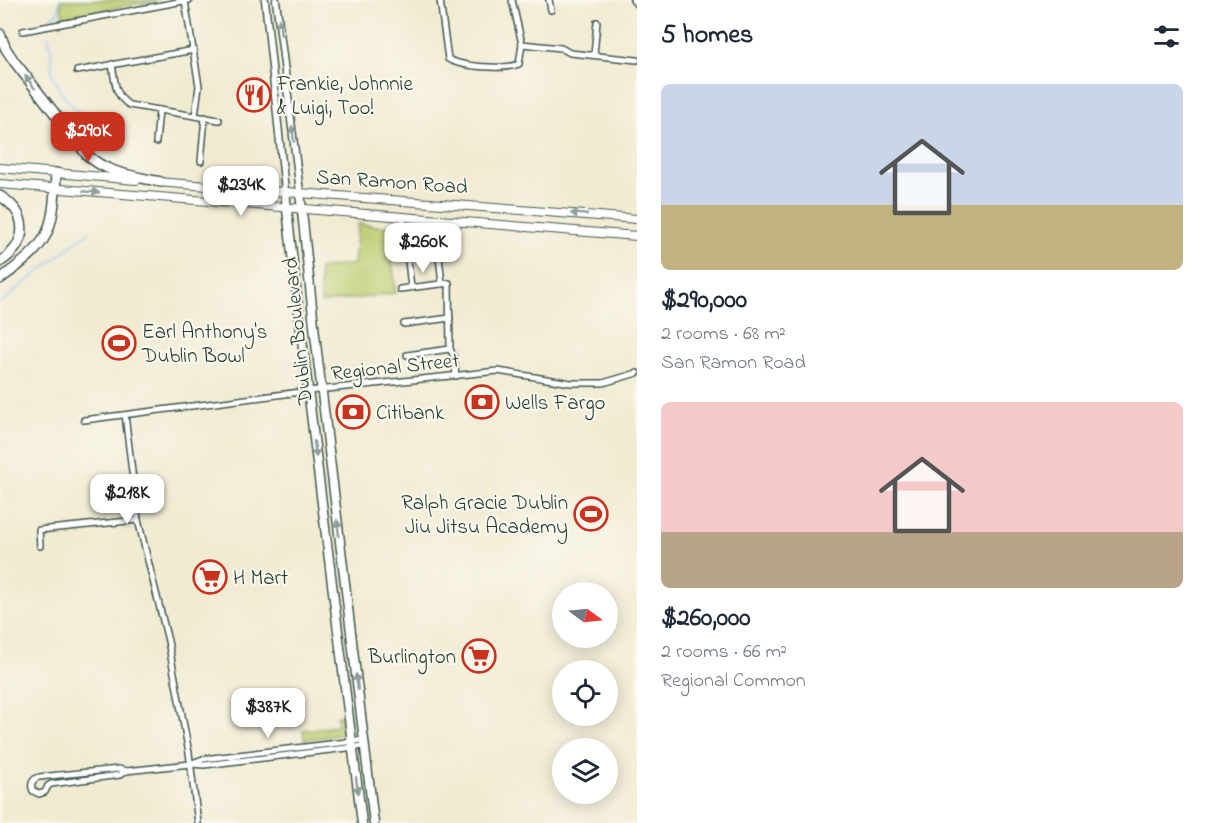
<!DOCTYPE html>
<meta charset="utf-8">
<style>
:root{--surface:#fff;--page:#f6f6f7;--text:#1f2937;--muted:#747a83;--accent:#c8321e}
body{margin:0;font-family:"Indie Flower",sans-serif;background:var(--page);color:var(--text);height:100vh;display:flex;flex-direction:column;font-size:22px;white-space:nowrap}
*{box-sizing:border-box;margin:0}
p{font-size:20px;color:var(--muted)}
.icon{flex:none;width:33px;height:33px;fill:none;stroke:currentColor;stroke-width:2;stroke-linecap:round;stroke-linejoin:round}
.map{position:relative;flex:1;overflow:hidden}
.side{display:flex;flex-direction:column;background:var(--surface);width:570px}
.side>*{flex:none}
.needle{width:39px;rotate:105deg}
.buttons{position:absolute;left:552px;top:582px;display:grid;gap:12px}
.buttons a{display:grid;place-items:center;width:66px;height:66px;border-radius:50%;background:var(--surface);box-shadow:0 3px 15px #0003;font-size:30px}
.price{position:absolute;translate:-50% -51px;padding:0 14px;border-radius:12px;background:#fff;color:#222;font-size:20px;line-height:39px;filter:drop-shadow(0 2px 3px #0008)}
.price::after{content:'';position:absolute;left:50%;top:36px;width:18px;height:14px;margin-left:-9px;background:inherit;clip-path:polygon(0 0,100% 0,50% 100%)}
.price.on{background:var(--accent);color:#fff}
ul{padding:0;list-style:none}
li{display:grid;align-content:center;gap:12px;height:318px;padding:0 24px}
li span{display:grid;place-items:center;height:186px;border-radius:9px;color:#555}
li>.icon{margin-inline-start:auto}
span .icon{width:108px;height:108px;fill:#fffc;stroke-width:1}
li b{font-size:26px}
h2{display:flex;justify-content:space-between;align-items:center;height:72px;padding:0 24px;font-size:26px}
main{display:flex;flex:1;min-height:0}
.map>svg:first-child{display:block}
</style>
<main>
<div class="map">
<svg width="637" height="823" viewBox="0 0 637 823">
<rect width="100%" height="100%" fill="#fbf7ec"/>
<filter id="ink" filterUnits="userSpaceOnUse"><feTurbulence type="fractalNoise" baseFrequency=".0167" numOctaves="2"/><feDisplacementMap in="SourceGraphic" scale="12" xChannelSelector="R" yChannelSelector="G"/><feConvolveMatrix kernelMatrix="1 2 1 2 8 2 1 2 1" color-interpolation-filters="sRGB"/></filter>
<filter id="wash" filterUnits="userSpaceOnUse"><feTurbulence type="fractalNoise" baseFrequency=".008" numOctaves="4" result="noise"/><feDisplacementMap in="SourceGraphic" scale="24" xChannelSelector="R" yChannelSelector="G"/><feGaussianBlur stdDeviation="1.35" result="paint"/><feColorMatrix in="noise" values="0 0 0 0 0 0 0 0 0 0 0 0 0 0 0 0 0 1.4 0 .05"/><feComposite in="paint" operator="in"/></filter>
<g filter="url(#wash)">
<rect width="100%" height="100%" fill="#f1ebd2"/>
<g fill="#bbcc6f" stroke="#6d8452" stroke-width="1.5">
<polygon points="60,0 161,0 63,17"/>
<polygon points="358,224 388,227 396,293 321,303 319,269 354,264"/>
<polygon points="337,716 341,716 343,728 339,735 304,740 303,730 338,726"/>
</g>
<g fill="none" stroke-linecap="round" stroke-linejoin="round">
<g stroke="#86bbf5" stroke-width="1.5">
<polyline points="51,17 58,13 60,0"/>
<path d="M48,37L51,46L52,75C57,81 57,86 61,92C74,109 91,122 103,140"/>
<polyline points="0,303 90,231"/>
</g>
</g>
</g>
<g filter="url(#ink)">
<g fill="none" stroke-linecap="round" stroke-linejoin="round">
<g stroke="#3e574c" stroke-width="8">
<g id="minor">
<path d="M440,0L448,59C462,67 504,70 519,64L522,44L561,48L570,53L637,60"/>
<polyline points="512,0 522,44"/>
<polyline points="549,0 551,10"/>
<polyline points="633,0 637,5"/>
<polyline points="185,1 199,86 195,116"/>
<polyline points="23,31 189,0"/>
<polyline points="594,55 597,22"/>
<path d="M112,64C115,80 114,95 129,105L219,120"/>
<polyline points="77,71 194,50"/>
<polyline points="156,142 159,110"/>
<polyline points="201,161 205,117"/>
<polyline points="403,217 411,287"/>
<polyline points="435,220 442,284"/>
<polyline points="400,289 449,283 450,349 454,357 456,376"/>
<polyline points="404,324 450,318"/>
<polyline points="407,355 450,349"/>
<polyline points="125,415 138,520 168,641 189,753 198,823"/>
<polyline points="84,420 308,391 498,371 571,383 603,383 637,373"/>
<polyline points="40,546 39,530 138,520"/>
<polyline points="192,763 203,759 364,740"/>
<path d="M48,786L45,792L39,794L33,791C30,785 32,779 39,777L119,769L126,771L190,764L204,765L364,746"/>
<polyline points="48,786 51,784 120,775 126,771"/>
</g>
</g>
<g stroke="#3e574c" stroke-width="9">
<g id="tertiary">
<polyline points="265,0 285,191"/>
<polyline points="276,0 300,192"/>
</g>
</g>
<g stroke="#3e574c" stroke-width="10">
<g id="secondary">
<polyline points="0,168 136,180"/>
<polyline points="157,182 637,219"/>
<polyline points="0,184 637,236"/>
</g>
</g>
<g stroke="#3e574c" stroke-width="11">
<g id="primary">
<path d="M285,191C308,402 336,612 362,823"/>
<polyline points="300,192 315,335 374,823"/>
</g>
</g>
<g stroke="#3e574c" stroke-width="12">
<g id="motorway">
<path d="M0,34L6,49L14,61L87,155C108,174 134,176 161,182"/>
<path d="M0,196C29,214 29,243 0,262"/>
<path d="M0,279C50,243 53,234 56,173"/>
</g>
</g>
<use href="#minor" stroke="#fff" stroke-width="5"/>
<use href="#tertiary" stroke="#fff" stroke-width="6"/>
<use href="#secondary" stroke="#fff" stroke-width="8"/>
<use href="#primary" stroke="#fff" stroke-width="8"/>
<use href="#motorway" stroke="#fff" stroke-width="9"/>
</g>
<defs><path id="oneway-solid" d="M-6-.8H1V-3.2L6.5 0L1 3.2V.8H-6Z" transform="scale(1.5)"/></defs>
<g fill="#8f9e9a">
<use href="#oneway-solid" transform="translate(280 27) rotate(-97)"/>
<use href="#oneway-solid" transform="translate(30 82) rotate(-127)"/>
<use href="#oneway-solid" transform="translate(293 134) rotate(-97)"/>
<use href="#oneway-solid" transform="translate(91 192) rotate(5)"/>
<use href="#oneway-solid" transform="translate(579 214) rotate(-175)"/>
<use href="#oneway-solid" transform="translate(315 449) rotate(83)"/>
<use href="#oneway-solid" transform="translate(338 528) rotate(-97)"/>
<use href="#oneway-solid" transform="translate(357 682) rotate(-97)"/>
<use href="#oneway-solid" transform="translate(357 785) rotate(83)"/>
</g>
</g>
<defs>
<g id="restaurant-ring" transform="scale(1.725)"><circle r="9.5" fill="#fbf7ec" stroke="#c8321e" stroke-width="1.5"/><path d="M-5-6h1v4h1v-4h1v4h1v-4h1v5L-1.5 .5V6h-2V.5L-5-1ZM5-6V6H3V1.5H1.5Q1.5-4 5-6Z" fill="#c8321e"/></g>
<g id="stadium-ring" transform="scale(1.725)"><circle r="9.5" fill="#fbf7ec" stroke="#c8321e" stroke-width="1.5"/><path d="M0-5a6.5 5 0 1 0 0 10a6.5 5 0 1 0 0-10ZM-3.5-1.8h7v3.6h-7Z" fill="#c8321e"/></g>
<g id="bank-ring" transform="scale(1.725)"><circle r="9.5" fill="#fbf7ec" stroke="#c8321e" stroke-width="1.5"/><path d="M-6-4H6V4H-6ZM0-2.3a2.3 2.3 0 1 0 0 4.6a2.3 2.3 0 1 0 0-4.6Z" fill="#c8321e"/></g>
<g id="supermarket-ring" transform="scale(1.725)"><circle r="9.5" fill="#fbf7ec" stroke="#c8321e" stroke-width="1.5"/><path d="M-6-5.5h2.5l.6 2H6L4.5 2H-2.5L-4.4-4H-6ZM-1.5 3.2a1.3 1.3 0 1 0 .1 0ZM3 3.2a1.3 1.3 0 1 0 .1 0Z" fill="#c8321e"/></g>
</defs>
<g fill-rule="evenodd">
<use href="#restaurant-ring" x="254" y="95"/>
<use href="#stadium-ring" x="119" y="343"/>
<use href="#bank-ring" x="482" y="402"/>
<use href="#bank-ring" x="353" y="412"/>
<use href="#stadium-ring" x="591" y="514"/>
<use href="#supermarket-ring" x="210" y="577"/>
<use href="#supermarket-ring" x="479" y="656"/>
</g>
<g text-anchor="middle" stroke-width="4.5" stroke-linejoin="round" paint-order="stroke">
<g font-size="21" fill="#1f3d34" stroke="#fbf7ec" text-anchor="start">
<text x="277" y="90">Frankie, Johnnie<tspan x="277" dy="24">&amp; Luigi, Too!</tspan></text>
<text x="142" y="338">Earl Anthony's<tspan x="142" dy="24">Dublin Bowl</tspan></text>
<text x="505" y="409">Wells Fargo</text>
<text x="376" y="419">Citibank</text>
<text x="568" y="509" text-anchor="end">Ralph Gracie Dublin<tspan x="568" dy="24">Jiu Jitsu Academy</tspan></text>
<text x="233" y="584">H Mart</text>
<text x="456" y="663" text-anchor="end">Burlington</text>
</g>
<g font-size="21" fill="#1f3d34" stroke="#fbf7ec">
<text transform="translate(392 181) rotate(4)" y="7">San Ramon Road</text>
<text transform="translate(297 331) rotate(-96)" y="7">Dublin Boulevard</text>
<text transform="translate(395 366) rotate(-6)" y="7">Regional Street</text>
</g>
</g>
</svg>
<div class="buttons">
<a><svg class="needle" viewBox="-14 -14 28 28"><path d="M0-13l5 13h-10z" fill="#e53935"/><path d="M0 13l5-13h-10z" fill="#747a83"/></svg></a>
<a><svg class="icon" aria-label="locate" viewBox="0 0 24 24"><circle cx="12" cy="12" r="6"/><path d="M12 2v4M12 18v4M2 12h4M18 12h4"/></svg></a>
<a><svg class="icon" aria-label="layers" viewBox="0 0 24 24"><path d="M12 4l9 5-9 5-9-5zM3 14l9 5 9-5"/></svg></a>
</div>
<b class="price on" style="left:88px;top:163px">$290K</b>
<b class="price" style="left:241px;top:217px">$234K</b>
<b class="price" style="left:423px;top:274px">$260K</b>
<b class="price" style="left:127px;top:525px">$218K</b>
<b class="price" style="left:268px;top:739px">$387K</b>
</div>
<section class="side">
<h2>5 homes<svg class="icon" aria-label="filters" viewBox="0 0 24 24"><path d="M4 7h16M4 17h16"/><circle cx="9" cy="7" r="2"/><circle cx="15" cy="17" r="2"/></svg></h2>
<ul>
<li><span style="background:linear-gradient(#c9d6e8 65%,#c2b280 0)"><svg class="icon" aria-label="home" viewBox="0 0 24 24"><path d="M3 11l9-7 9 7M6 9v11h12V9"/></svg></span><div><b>$290,000</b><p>2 rooms · 68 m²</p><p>San Ramon Road</p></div></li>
<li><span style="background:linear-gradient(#f6c9c9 70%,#b9a48a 0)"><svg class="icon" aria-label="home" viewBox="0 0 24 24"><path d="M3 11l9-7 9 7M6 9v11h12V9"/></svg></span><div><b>$260,000</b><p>2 rooms · 66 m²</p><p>Regional Common</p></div></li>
</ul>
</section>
</main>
